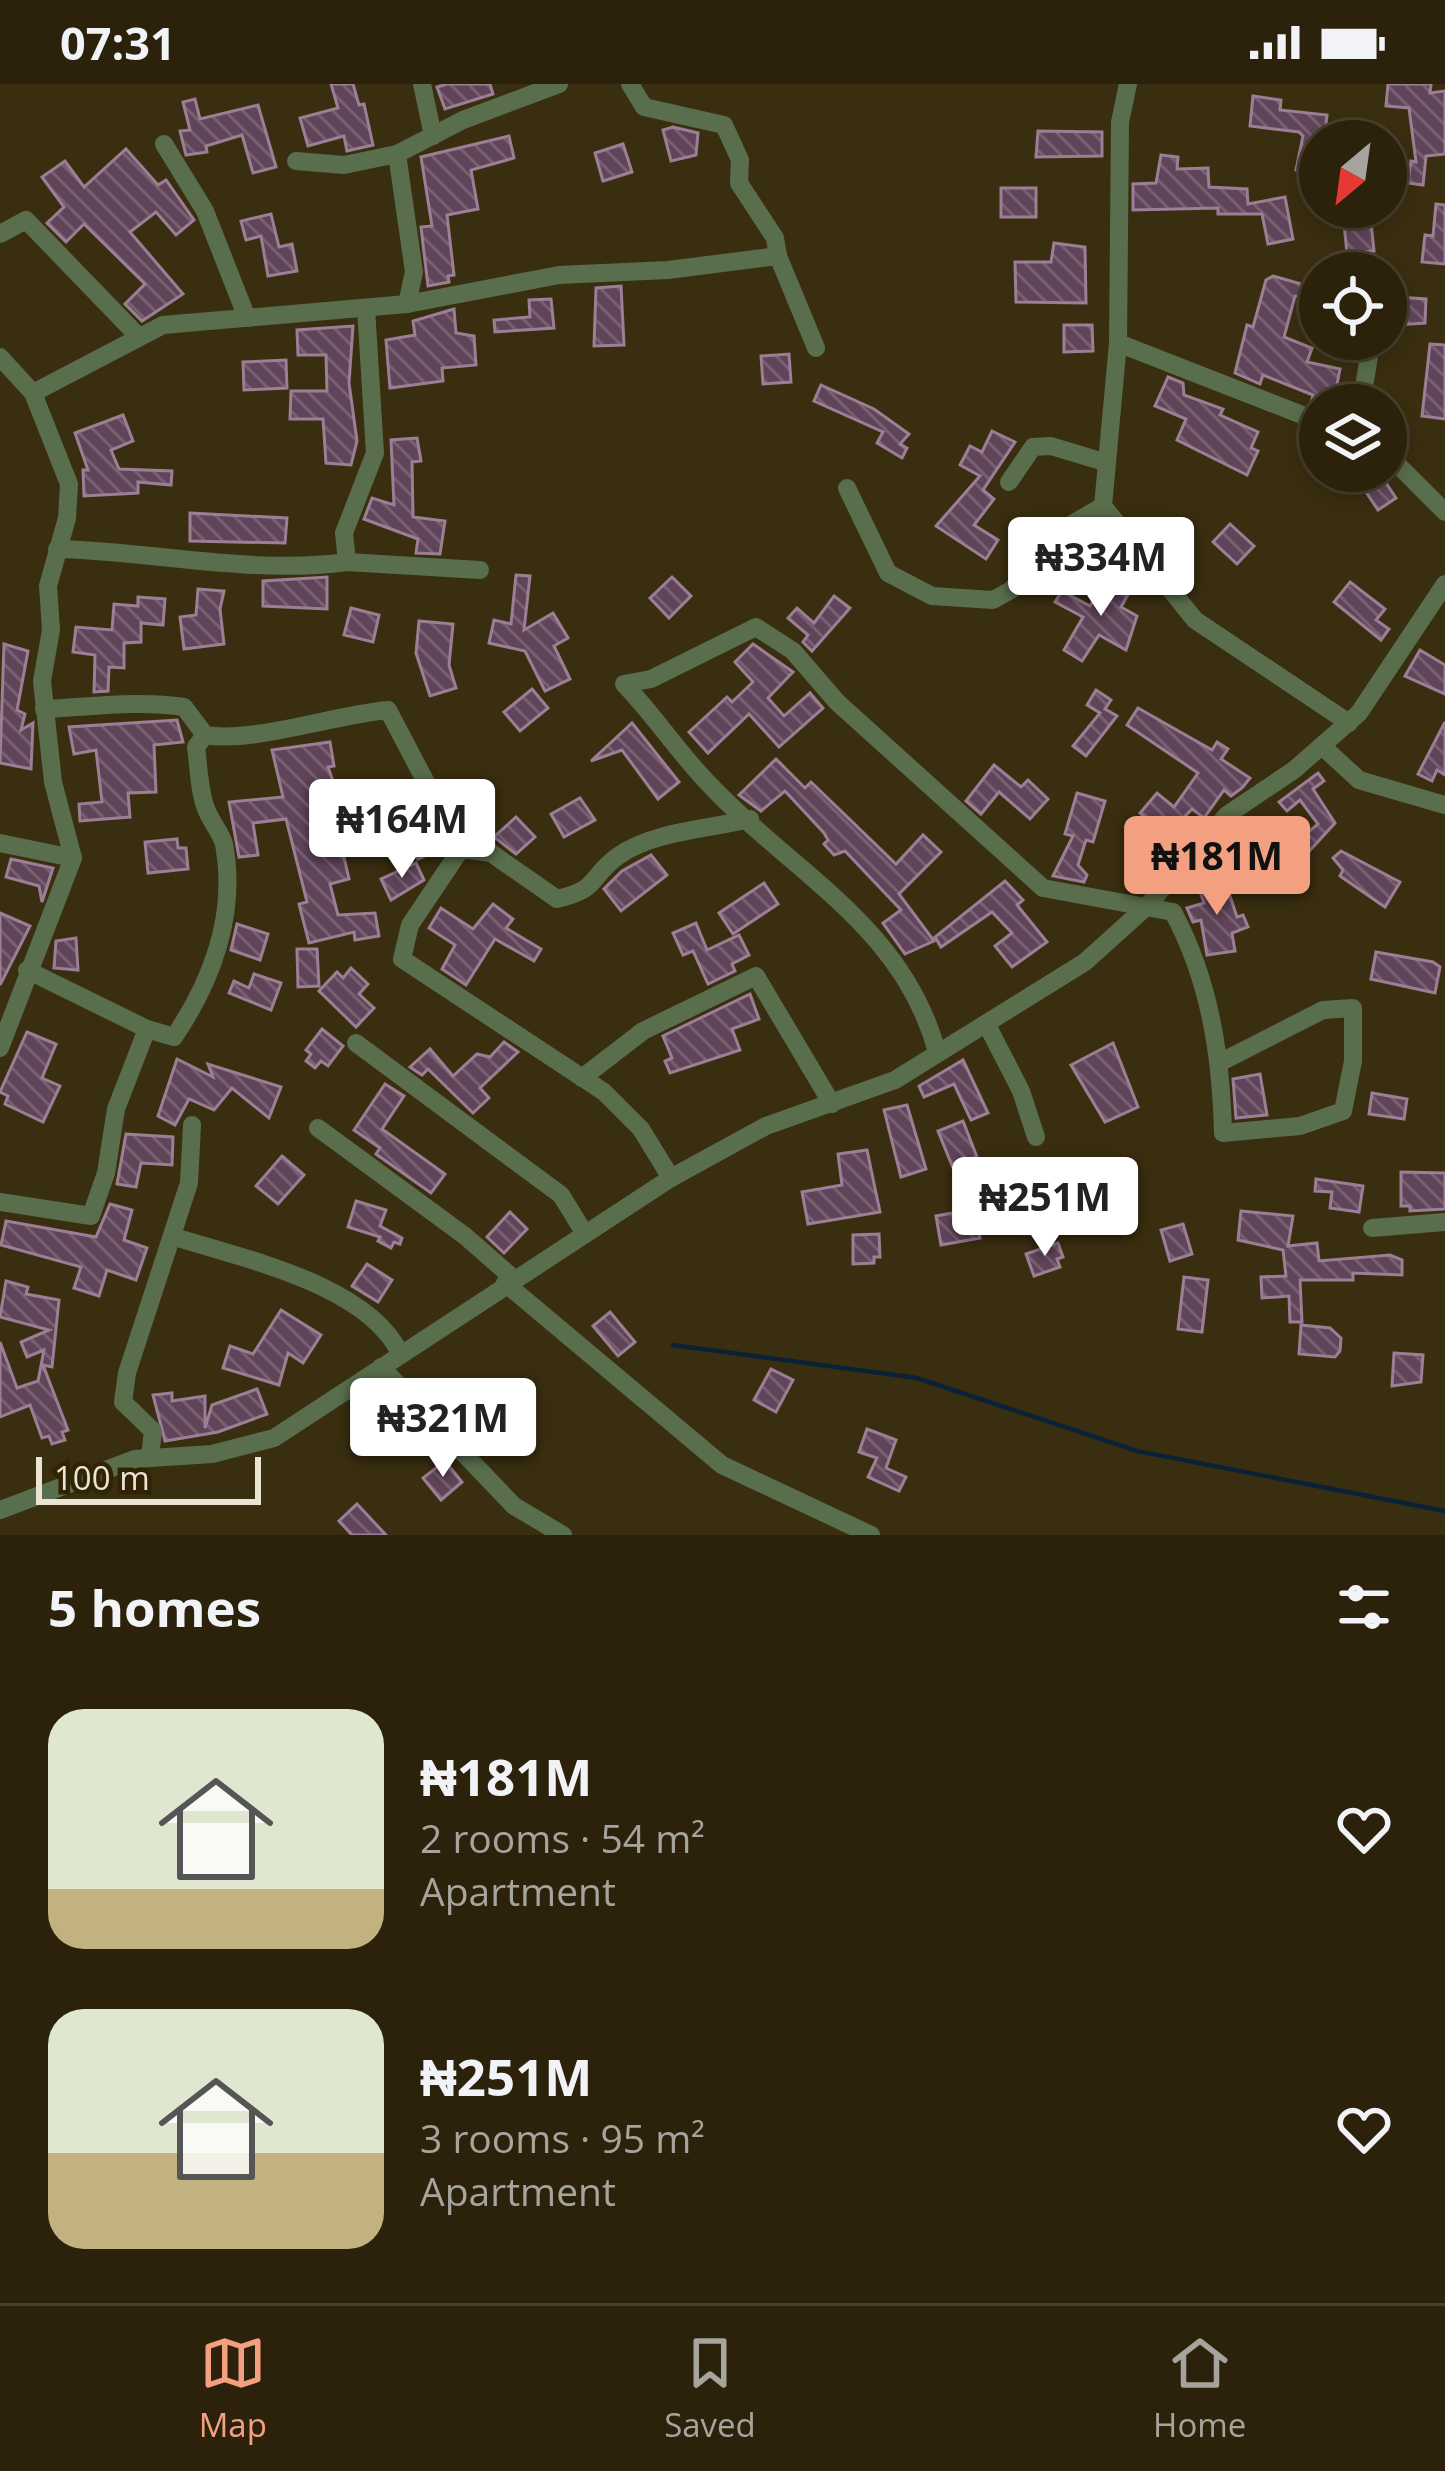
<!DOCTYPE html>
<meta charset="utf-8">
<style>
:root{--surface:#2c220c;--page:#382f1a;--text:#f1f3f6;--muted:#a6a49d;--line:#483f2d;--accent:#f3a081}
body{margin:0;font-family:"Open Sans",sans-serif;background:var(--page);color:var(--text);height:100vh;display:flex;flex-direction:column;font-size:45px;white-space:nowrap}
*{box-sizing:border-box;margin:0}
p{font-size:39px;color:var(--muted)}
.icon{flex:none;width:66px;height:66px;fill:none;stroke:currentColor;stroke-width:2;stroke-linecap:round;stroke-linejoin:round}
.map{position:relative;height:1451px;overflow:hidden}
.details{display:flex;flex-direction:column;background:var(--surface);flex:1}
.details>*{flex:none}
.needle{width:78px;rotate:209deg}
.fabs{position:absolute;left:1299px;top:36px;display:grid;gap:24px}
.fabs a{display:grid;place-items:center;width:108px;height:108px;border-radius:50%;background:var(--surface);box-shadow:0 6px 18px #0003,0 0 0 3px var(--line);font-size:60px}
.scale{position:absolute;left:36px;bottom:30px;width:225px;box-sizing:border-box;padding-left:12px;border:6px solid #ece4d3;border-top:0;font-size:33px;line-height:42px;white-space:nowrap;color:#ece4d3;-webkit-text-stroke:9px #302405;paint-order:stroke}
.price{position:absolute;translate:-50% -102px;padding:0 27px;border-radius:12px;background:#fff;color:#222;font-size:39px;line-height:78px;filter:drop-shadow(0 3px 6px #0008)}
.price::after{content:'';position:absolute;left:50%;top:72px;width:36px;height:27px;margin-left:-18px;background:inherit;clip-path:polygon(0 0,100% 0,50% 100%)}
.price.on{background:var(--accent);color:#111}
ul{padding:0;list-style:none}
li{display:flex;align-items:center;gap:36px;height:300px;padding:0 48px}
li span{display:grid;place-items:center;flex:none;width:336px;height:240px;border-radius:36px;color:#555}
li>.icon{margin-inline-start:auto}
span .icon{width:144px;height:144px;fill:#fffc;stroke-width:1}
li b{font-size:51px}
h2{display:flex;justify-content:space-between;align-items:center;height:144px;padding:0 48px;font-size:51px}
.status{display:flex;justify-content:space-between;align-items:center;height:84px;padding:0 60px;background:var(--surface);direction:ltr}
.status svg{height:33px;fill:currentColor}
.tab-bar{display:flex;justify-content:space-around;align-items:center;height:168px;border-top:3px solid var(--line);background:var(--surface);font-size:33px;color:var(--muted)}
.tab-bar a{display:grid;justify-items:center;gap:6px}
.tab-bar .on{color:var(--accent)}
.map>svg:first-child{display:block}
</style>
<div class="status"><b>07:31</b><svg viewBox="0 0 49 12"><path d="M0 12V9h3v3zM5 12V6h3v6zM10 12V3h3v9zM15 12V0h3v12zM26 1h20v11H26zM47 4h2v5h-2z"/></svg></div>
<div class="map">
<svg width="1445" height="1451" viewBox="0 0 1445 1451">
<defs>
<pattern id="building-back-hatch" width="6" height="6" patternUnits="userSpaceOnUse" patternTransform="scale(3)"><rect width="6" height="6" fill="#60455a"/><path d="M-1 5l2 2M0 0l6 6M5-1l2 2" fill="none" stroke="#776071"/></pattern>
</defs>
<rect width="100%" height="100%" fill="#3a2e10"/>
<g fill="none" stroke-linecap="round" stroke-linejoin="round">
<polyline stroke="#0a2238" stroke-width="4.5" points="673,1261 917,1294 1137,1367 1445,1427"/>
</g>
<g fill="url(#building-back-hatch)" stroke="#9c7e95" stroke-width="3">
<polygon points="331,0 353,0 359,21 364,20 373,61 347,67 344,52 308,62 300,34 338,24"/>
<polygon points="447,0 490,0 493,10 445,25 437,3"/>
<polygon points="1388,0 1431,0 1430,9 1445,7 1445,70 1426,72 1423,101 1408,99 1411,77 1416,78 1409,24 1386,22"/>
<polygon points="1253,12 1281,16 1280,26 1327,31 1320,91 1296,86 1303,52 1299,48 1250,42"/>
<polygon points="195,15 200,35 258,21 276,83 253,89 242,51 206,62 207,68 186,71 180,47 190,46 183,18"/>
<polygon points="673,43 698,49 696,71 671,77 663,46"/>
<polygon points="1038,47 1102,48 1102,72 1036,73"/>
<polygon points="509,52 514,74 471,86 478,125 447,131 454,191 448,192 449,198 428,202 421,143 432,142 421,73"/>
<polygon points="623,60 632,88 603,97 595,69"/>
<polygon points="126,65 158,101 166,96 194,136 176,151 156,128 130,148 183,210 142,237 125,220 145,200 84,140 66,158 47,139 64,123 42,93 65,77 84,103"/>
<polygon points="1161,71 1178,73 1177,85 1208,84 1209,103 1247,105 1248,120 1285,113 1293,155 1268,160 1262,130 1218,130 1218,124 1133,126 1133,100 1156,99"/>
<rect x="1001" y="104" width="35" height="29"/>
<polygon points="1436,120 1445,121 1445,180 1422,178 1425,151 1433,152"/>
<polygon points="271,130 279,163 292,160 297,187 268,192 261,152 246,156 241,137"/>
<polygon points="1371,138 1374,167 1347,169 1344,140"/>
<polygon points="1054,159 1085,163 1086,219 1016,218 1015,178 1051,178"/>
<polygon points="1273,192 1308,202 1310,195 1320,198 1320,214 1295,212 1284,253 1312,264 1307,278 1340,285 1333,321 1311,319 1313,311 1263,291 1260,300 1235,289 1247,241 1253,243 1266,196"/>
<polygon points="621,202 624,261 594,262 596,204"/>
<polygon points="1397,213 1426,215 1425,239 1396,241"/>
<polygon points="551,215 554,244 495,248 494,236 530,233 529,216"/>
<polygon points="454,225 456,249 474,252 476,281 442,284 443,297 390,304 386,256 415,251 413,237"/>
<polygon points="1064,241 1092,241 1093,267 1064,268"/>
<polygon points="353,242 349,299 357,357 351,381 326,379 323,335 290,335 291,307 327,307 326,271 298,271 297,246"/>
<polygon points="1430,260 1445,261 1445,335 1422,332"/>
<polygon points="789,270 791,298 763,300 761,272"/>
<polygon points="286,276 287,304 244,306 243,278"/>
<polygon points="1168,293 1183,299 1184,311 1223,325 1220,331 1258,348 1251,364 1258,367 1247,391 1177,356 1186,335 1155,322"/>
<polygon points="821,301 874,325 909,350 900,360 907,364 902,374 877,359 883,348 814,317"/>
<polygon points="123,331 133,357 111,366 119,385 172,387 171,401 138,398 138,409 84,412 83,386 88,386 75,349"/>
<polygon points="992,347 1015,358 983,406 994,415 974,441 998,456 986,475 936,442 980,392 960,381 970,362 982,368"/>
<polygon points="417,354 421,377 412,378 413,433 445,437 440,470 416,469 418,455 364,435 372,414 394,421 391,356"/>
<polygon points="1352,387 1378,387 1396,414 1378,426"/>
<polygon points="190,429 287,434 285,459 190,457"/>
<polygon points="1230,440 1254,462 1237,480 1213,458"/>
<polygon points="1124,487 1137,495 1121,523 1137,532 1126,566 1099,551 1082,577 1064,566 1083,533 1055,518 1062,507 1090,522 1097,510 1107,516"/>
<polygon points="516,491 530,492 524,546 553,529 568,554 554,562 570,595 545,607 525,567 489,559 494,536 511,540"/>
<polygon points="327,493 327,525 263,522 263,497"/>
<polygon points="672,493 691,512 669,534 650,514"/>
<polygon points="1350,498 1385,525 1376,536 1389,545 1381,556 1334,518"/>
<polygon points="198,505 224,507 220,525 224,560 184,565 180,533 196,531"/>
<polygon points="834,512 850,524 812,567 803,558 808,551 788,534 797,524 814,539"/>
<polygon points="138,513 165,515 163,541 141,539 141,558 124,559 124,584 109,583 108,607 94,608 95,571 73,568 76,543 112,546 114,520 138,522"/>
<polygon points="351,524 379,531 373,558 344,551"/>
<polygon points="419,537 453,540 449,581 456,604 430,612 416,569"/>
<polygon points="4,560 28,567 17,626 25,630 21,646 33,639 31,685 0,679"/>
<polygon points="753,560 793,588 768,614 784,632 810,609 823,624 779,663 749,630 708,669 689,648 727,613 732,618 753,598 735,578"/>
<polygon points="1420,566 1445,581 1445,610 1405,592"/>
<polygon points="532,605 548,624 520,647 504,628"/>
<polygon points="1096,606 1111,616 1105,625 1117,632 1086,672 1073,662 1100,629 1087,621"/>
<polygon points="1138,624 1212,666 1217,658 1228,665 1221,675 1250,694 1242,704 1231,712 1224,706 1204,734 1192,725 1167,751 1140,729 1157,709 1174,723 1198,689 1127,641"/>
<polygon points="177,636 183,658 154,661 156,708 128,709 130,733 80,737 79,720 102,718 96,666 74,670 69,643"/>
<polygon points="1445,638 1445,691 1437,686 1432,697 1418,690"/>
<polygon points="632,639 679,698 658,715 622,666 591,677"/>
<polygon points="330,658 334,682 328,683 339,714 331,717 349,795 330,800 338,831 375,829 379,852 355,856 354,848 309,859 299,820 307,818 286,735 253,739 258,771 239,773 229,718 283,713 272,666"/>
<polygon points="776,675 805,704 811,698 896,780 923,751 941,768 899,810 934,857 905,870 883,839 901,826 845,767 834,771 824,760 828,756 824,749 785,707 761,727 739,711"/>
<polygon points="994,681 1021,703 1028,696 1048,715 1030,735 999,708 981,730 966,717"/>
<polygon points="1318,689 1324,697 1313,705 1335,739 1302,775 1291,763 1318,740 1300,716 1287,727 1279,718"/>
<polygon points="1077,709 1105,717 1093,758 1086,756 1078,781 1087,791 1084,798 1053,792 1073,752 1065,750"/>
<polygon points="580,714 595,736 564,753 551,730"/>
<polygon points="427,730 445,763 418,775 402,742"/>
<polygon points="516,733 535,753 516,770 494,753"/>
<polygon points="177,755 178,764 186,764 188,785 148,789 145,758"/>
<polygon points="1341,767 1400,798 1385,823 1340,792 1343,786 1333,774"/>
<polygon points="651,771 667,791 621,827 604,805 622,787"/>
<polygon points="11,775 53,784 42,818 39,802 6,793"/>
<polygon points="416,779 424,796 391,816 381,795"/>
<polygon points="1224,794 1237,833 1243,831 1248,843 1232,849 1235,867 1207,871 1201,836 1193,838 1187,824 1204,819 1198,802"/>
<polygon points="1005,797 1023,816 1017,821 1047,858 1012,883 995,862 1012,849 992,828 941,863 935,853"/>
<polygon points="764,799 778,820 733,850 719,829"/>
<polygon points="493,820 513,835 506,844 541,865 534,877 495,855 466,901 442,885 455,861 429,844 441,824 473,845"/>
<polygon points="0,829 30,842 0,901"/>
<polygon points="696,839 707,866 739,851 749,871 732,880 735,887 708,900 693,867 683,871 673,849"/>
<polygon points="237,840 268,850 260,876 231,866"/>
<polygon points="76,854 78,886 54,884 56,857"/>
<polygon points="297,865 317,865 319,902 298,903"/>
<polygon points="1376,868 1433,878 1440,883 1435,909 1371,895"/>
<polygon points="351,884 368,900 359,910 374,924 356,943 319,907 337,888 343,894"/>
<polygon points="254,890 281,899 271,926 229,909 234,897 249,904"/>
<polygon points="750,910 759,935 732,945 740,966 670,989 665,977 672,974 663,952"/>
<polygon points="322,945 343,962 328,982 321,977 315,984 306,977 311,970 306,966"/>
<polygon points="27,948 56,960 42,994 60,1002 43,1038 5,1020 8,1012 0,1008"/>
<polygon points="504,958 518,968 480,1004 489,1014 473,1029 428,985 422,991 410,983 430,965 453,992 477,970 490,973"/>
<polygon points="1113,959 1138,1023 1105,1038 1071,981"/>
<polygon points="177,975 213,993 208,980 281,1003 269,1034 232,1004 214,1026 189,1015 175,1041 158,1032"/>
<polygon points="963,976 988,1029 971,1036 954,1000 924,1013 919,1002"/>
<polygon points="1260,990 1267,1031 1236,1034 1233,995"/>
<polygon points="385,1000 404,1012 382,1045 445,1090 431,1109 376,1070 380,1064 354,1046"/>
<polygon points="1372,1009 1407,1015 1404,1035 1369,1030"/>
<polygon points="907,1021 926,1085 901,1093 884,1026"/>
<polygon points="963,1037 977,1073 968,1076 976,1102 962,1106 938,1047"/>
<polygon points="126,1050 173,1053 172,1081 141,1079 136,1103 117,1100"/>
<polygon points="867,1066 880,1128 808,1140 802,1108 842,1101 838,1070"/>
<polygon points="282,1072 304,1091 278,1120 256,1102"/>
<polygon points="1401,1088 1445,1089 1445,1125 1410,1127 1410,1122 1401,1122"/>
<polygon points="1316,1095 1363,1102 1359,1128 1330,1124 1332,1108 1315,1107"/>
<polygon points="1087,1099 1098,1130 1073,1138 1062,1107"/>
<polygon points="356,1117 386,1126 380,1142 402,1154 400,1160 394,1158 391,1164 378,1157 380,1153 348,1143"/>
<polygon points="110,1120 132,1126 124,1156 147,1164 136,1196 107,1186 99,1212 74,1204 81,1183 1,1161 6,1137 96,1153"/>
<polygon points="974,1125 980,1154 941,1161 936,1132"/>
<polygon points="1241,1127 1293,1132 1288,1162 1317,1159 1319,1177 1390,1171 1402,1176 1402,1191 1353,1189 1353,1196 1300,1196 1302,1238 1290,1238 1289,1212 1262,1214 1261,1193 1286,1192 1283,1166 1238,1156"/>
<polygon points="510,1128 527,1145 504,1169 487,1153"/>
<polygon points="1183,1140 1192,1170 1170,1177 1161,1146"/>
<polygon points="879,1150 880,1173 874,1173 874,1179 853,1180 853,1151"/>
<polygon points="1058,1159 1063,1173 1057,1175 1060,1183 1034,1192 1026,1170"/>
<polygon points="367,1180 392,1196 378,1218 352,1202"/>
<polygon points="1184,1193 1208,1196 1202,1248 1178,1245"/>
<polygon points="6,1197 28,1203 26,1210 59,1216 52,1283 43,1281 68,1346 62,1348 65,1356 52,1360 49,1352 42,1354 30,1321 0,1333 0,1258 17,1304 38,1297 44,1266 27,1273 21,1258 49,1246 0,1233"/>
<polygon points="281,1226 321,1251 303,1279 288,1269 279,1301 223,1284 230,1262 253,1270"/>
<polygon points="610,1228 635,1258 618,1272 593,1242"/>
<polygon points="1301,1241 1330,1244 1341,1254 1340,1267 1335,1273 1299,1270"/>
<polygon points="1394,1269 1423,1271 1421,1298 1392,1302"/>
<polygon points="771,1285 793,1296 776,1328 754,1316"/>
<polygon points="257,1305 267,1330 218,1348 165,1357 153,1311 172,1309 172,1317 205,1312 205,1344 212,1321"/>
<polygon points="867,1345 896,1356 886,1384 906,1393 899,1407 868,1393 877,1374 859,1368"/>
<polygon points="445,1377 462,1398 441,1416 423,1394"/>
<polygon points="357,1420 386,1451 352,1451 339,1437"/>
</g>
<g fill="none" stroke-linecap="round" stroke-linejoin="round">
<g stroke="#596e4c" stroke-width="18">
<polyline points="422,0 433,52"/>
<polyline points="630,0 644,23 724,41 740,76 739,99 775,154 778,172"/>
<polyline points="1128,0 1120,38 1118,259 1103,422 1195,536 1349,639"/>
<polyline points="164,60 205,127 247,234"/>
<polyline points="296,77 344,81 397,70"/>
<polyline points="0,150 26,136 139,253"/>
<polyline points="407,220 559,191 668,186 778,172 816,264"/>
<polyline points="1313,225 1320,234"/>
<polyline points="1337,255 1348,268 1369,272 1361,321"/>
<polyline points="1118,259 1320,338"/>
<polyline points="0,273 33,309 69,400 67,434 48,502 51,546 42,597 53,698 73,774 0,964"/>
<polyline points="33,309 163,241 407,220 414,188 397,70 463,36 559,0"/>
<polyline points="1386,369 1445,428"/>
<polyline points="1009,398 1033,363 1051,362 1104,378"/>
<polyline points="847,404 888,489 932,512 993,516 1011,506 1062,446 1103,422"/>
<path d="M57,465C152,467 251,491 347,478L344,449L375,369L366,224"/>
<polyline points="347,478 480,486"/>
<path d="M44,625C90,623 139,616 184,623L205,651C255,659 333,631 388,626L461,765L410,841L402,875L604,1008L641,1045L671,1094"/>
<polyline points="1322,662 1359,696 1445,721"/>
<polyline points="0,759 73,774"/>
<path d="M461,765L491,769L557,815C600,805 588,794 618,772C653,747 709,745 750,735"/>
<polyline points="987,941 1021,1007 1036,1053"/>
<path d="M147,945L174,953C212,897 237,830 224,760C221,749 212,739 207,727C199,709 199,684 196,663L205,651"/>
<polyline points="356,959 561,1111 585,1150"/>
<path d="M937,968C903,841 792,789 708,699C678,668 654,631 624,600L651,595L756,543L793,567L837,618L1043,804L1173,828C1210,897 1221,971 1223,1049L1300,1042L1343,1027L1353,977V924L1323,926L1221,978"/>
<polyline points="582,994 643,947 756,892 832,1020"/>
<polyline points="318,1044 465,1152 513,1194"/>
<polyline points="0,1118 91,1132 106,1089 116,1025 147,945 27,886"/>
<polyline points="1372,1144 1445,1138"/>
<path d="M175,1153C244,1175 366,1200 400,1269"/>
<polyline points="505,1199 722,1381 871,1451"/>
<polyline points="381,1283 514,1422 563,1451"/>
<polyline points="150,1372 153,1347 123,1318 127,1289 189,1099 192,1041"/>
<polyline points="0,1426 135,1375 212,1370 274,1354 671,1094 766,1042 895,996 1085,878 1146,823 1227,731 1294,686 1359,629 1445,500"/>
</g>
</g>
</svg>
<div class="fabs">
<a><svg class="needle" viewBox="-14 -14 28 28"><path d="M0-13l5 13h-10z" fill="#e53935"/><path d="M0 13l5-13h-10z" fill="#a6a49d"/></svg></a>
<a><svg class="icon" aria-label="locate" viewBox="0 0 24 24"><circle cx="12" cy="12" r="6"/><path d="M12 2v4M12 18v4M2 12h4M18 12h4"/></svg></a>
<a><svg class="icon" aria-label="layers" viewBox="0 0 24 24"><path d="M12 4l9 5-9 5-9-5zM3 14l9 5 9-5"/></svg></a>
</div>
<div class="scale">100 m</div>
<b class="price" style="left:1101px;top:535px">₦334M</b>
<b class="price" style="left:402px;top:797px">₦164M</b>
<b class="price on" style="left:1217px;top:834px">₦181M</b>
<b class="price" style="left:1045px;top:1175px">₦251M</b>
<b class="price" style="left:443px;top:1396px">₦321M</b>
</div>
<section class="details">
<h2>5 homes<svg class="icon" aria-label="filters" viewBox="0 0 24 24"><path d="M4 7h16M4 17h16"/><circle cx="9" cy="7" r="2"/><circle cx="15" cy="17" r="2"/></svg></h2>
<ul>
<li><span style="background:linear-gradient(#dfe7d0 75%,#c2b280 0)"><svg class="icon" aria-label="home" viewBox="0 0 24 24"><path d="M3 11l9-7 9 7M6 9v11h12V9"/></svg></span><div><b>₦181M</b><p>2 rooms · 54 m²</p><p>Apartment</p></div><svg class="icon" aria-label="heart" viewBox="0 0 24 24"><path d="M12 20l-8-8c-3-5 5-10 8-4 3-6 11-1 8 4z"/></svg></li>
<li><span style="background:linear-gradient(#dfe7d0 60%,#c2b280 0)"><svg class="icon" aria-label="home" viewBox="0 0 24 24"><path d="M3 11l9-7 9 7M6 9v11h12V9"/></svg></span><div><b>₦251M</b><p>3 rooms · 95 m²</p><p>Apartment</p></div><svg class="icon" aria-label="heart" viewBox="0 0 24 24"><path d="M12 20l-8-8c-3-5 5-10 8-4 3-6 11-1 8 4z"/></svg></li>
</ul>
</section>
<nav class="tab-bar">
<a class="on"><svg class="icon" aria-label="map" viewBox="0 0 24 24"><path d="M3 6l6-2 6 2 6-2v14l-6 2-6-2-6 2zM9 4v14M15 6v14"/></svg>Map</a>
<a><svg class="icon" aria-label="saved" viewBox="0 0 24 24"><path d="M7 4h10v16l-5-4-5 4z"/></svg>Saved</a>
<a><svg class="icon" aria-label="home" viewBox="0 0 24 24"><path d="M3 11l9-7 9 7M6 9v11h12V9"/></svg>Home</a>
</nav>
